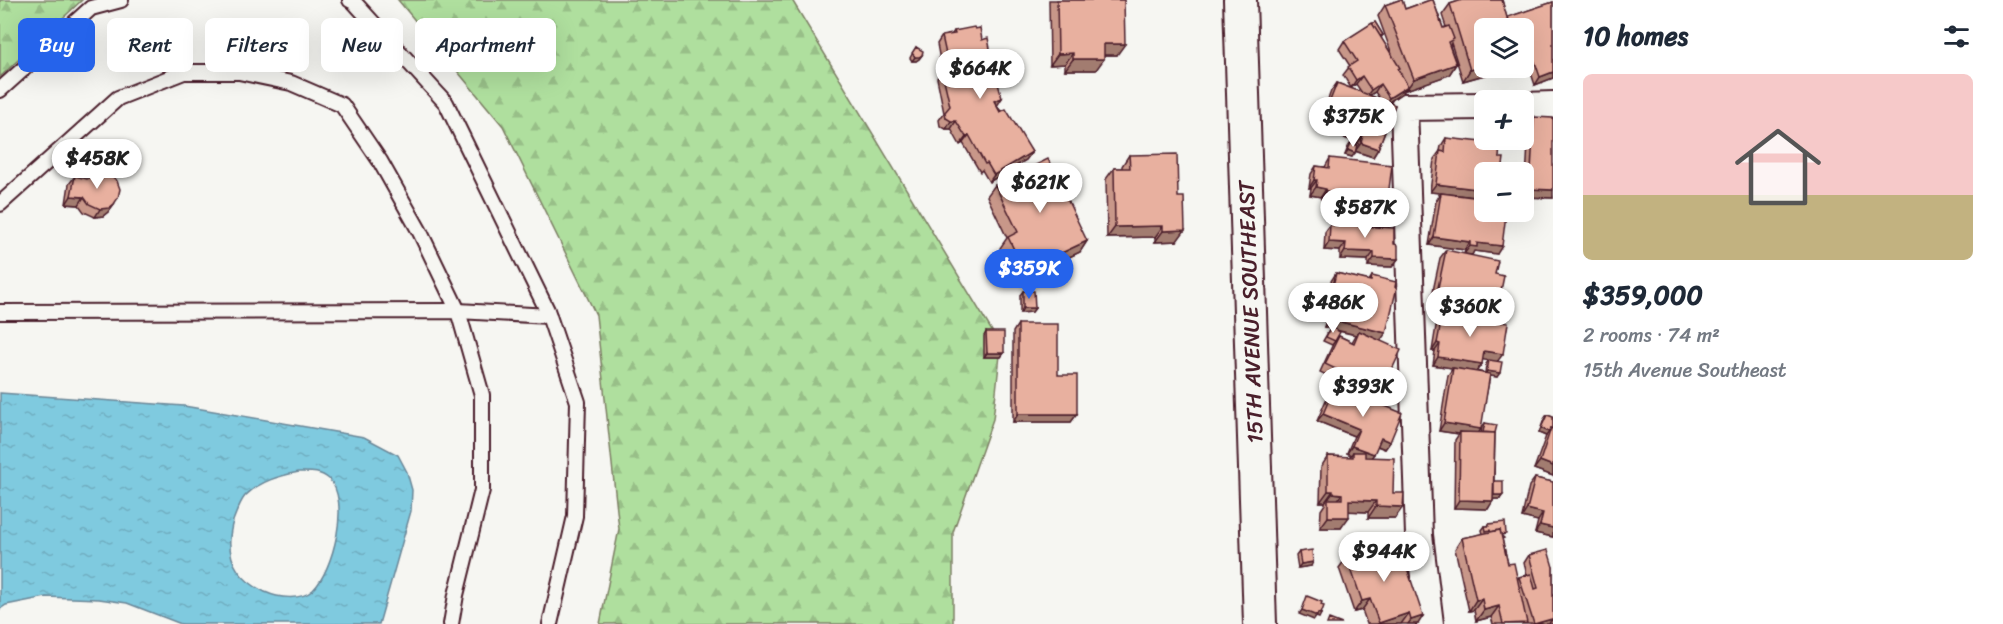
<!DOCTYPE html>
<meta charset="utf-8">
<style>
:root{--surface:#fff;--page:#f2f2f3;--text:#1f2937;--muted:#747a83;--line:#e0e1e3;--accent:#2563eb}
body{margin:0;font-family:Sriracha,sans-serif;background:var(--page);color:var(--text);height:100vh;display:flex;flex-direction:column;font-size:22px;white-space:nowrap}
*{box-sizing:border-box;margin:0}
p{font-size:20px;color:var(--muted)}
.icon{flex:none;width:33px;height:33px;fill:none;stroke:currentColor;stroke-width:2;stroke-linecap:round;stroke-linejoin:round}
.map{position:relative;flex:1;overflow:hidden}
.panel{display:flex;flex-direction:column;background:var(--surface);width:450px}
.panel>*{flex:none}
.top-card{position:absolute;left:18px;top:18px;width:570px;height:54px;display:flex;gap:12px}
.buttons{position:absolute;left:1474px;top:18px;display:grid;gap:12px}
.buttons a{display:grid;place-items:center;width:60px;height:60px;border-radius:9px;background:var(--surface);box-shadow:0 6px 24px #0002;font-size:30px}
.price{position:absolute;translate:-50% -51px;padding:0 14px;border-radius:21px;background:#fff;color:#222;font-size:20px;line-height:39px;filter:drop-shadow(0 2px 3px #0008)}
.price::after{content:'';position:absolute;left:50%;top:36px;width:18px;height:14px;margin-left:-9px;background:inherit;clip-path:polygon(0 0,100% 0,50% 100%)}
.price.current{background:var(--accent);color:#fff}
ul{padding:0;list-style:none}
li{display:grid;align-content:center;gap:12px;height:318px;padding:0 30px}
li+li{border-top:2px solid var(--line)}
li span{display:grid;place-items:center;height:186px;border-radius:9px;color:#555}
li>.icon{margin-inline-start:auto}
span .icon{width:108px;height:108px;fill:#fffc;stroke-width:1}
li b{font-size:26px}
h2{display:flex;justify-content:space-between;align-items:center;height:72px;padding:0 30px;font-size:26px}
.pill{padding:0 21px;border-radius:9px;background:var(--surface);box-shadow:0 6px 24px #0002;font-size:21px;line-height:54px}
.pill.current{background:var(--accent);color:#fff}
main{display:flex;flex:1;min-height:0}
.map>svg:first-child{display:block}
</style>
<main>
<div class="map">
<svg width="1553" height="624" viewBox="0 0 1553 624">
<defs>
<pattern id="forest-firs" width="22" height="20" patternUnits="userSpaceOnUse" patternTransform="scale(1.5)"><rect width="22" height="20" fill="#afdf9e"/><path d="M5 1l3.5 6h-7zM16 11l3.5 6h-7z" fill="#98bf88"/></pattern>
<pattern id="water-ripples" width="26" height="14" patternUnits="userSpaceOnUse" patternTransform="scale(1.5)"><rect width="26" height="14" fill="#7fcadf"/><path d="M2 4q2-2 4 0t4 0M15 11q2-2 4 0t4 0" fill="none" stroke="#6fadc0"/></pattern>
</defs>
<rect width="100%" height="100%" fill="#f6f6f2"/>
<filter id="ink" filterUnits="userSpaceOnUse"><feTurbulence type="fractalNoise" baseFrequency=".0167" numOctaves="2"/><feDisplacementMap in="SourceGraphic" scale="12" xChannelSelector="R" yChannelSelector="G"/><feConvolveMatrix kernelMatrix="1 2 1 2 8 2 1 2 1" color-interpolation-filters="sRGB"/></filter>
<g filter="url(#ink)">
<g fill="url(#forest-firs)" stroke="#7c7f64" stroke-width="1.5">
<polygon points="0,0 82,0 0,77"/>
<polygon points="398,0 792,0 1001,346 993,419 953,532 953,624 600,624 619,529 596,315 503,126"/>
</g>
<path fill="url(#water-ripples)" stroke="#6a8697" stroke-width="1.5" fill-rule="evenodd" d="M0,393L184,406L364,437L398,455L407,472L412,490L411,511L379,624H181L127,603L99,599L46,597L6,605L0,609ZM299,472C310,472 320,471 329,479C351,500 333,571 313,590C301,601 278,598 265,592C233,577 224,553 233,521C236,513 240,502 245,496C260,481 279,476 299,472Z"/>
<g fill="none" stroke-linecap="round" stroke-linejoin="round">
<g stroke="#4a1f2b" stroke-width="18">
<g id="service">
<polyline points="350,0 354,2 446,103 547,310 578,402 575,516 550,624"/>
<polyline points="0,90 91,8 121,0"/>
<polyline points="0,204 118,98 184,72 239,72 291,83 342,105 380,161 420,232 458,311 482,395 482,490 456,595 451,624"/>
<polyline points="0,312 458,311 549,316"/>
</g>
</g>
<g stroke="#4a1f2b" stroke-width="30">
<g id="minor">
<polyline points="1524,106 1553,105"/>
<polyline points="1430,624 1419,535 1404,107 1485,106"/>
</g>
</g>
<g stroke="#4a1f2b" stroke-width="36">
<polyline id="tertiary" points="1240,0 1260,624"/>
</g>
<use href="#service" stroke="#f6f6f2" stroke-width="14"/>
<use href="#minor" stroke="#f6f6f2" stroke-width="26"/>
<use href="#tertiary" stroke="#f6f6f2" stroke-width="32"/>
</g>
<g fill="#c89789" stroke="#4a1f2b" stroke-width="1.5" fill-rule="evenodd">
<polygon points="1049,0 1124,0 1117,55 1104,55 1096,70 1065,70 1065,64 1050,65"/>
<path d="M1399,0H1402L1405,9L1430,0H1433L1443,28L1446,27L1442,15L1450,4L1462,0H1502L1507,19L1508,17L1553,2V78L1535,85L1530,70L1520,73L1518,68H1524V28H1485V68H1509L1463,81L1451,43L1450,46L1456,64L1449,75L1406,90V89L1402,93L1388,103L1395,105L1378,149L1373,157L1355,151L1352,157L1345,155L1348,147L1351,143L1357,145L1358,143L1339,136L1341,132L1319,124L1331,91L1337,83L1362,93L1356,84L1351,88L1343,75L1350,66L1339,49L1344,41L1375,22L1383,35L1381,38L1393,57L1378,16L1385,5ZM1375,92L1380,99L1369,96Z"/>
<polygon points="975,29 982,40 1001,79 998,83 997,106 1032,152 1026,160 989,182 982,170 980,172 963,143 960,145 951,129 946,129 940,126 939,120 944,113 937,78 942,71 937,44 942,36 952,34 954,31"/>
<polygon points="916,47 922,55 919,59 916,61 912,61 910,58"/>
<polygon points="1534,117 1553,198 1525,197 1529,125"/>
<polygon points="1446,138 1485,172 1485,198 1481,198 1480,211 1501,212 1497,254 1474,251 1472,255 1464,254 1465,250 1429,245 1436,201 1441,193 1430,192 1434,159 1440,151 1441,146"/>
<polygon points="1129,155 1177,241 1155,242 1155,237 1107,238 1106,179 1114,168 1122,168 1122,166"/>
<polygon points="1330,158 1388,197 1388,227 1398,259 1392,267 1368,266 1368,260 1340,259 1340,251 1324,250 1325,232 1330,225 1339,225 1345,216 1359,226 1385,227 1363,224 1365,209 1345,207 1346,202 1321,199 1321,197 1310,195 1311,188 1309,188 1311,174 1316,166 1325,167"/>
<polygon points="75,176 114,204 108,212 103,216 95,217 84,212 79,205 66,204 69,184"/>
<polygon points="995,185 1087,241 1080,252 1031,275 1026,266 1012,273 1000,248 1007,238 987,196"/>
<polygon points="1446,250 1495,274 1497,310 1491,317 1430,305 1440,258"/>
<polygon points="1336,273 1369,281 1372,276 1381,341 1382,391 1376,399 1320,372 1333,344 1339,336 1352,342 1356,335 1338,331 1335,341 1332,345 1323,341 1330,329 1324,327 1327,316 1323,315 1331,281"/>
<polygon points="1023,291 1035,308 1032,312 1020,313 1020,295"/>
<path d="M1443,312L1498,361L1497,377L1490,376L1479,433H1481L1482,427L1485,423L1495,433L1494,481L1500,499H1493L1488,509L1454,508L1455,440L1459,434L1439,431L1448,375L1453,368L1433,365L1435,351H1432L1437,320ZM1482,359L1489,360L1486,364L1485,373L1476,371L1482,364Z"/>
<polygon points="1018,324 1058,375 1077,414 1071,422 1013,422 1013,332"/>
<polygon points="986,332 1004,353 1001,357 984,357 984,336"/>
<polygon points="1335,385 1390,442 1385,449 1377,446 1371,458 1393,493 1395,518 1368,518 1368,512 1349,511 1341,528 1320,528 1321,510 1325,504 1325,502 1320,502 1321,467 1328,456 1349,457 1351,455 1347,453 1354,436 1317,421 1329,393"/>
<polygon points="1547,415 1553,417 1553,476 1534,469 1546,436 1539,433 1544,419"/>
<polygon points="1535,478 1553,482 1553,537 1535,533 1538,521 1522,517 1529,486"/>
<polygon points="1489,524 1504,538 1502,539 1508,564 1517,580 1519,577 1527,575 1524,563 1529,555 1553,567 1553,624 1493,624 1491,617 1476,621 1474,610 1469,611 1455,549 1462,538 1483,534 1482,530 1485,526 1488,526"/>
<polygon points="1356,550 1418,624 1367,624 1362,610 1354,612 1339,568 1347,557 1353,554"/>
<polygon points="1299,552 1311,566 1298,568 1296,556"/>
</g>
<g fill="#a27b6f" stroke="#4a1f2b" stroke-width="1.5">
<polygon points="1104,44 1125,44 1117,55 1096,55"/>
<polygon points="1073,53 1065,64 1050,65 1058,54"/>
<polygon points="922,55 919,59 916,61 912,61 915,57"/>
<polygon points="1073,59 1104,59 1096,70 1065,70"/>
<polygon points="1535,62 1530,70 1520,73 1526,65"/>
<polygon points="1456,64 1449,75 1406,90 1414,79"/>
<polygon points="1485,66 1485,68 1509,68 1463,81 1470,70"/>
<polygon points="1553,72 1553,78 1535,85 1540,77"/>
<polygon points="1362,76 1356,84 1351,88 1356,80"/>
<polygon points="1380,84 1375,92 1365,98 1371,90"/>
<polygon points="1408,86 1402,93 1384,105 1389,98"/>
<polygon points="1002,98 997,106 994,101"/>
<polygon points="1324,116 1346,124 1341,132 1319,124"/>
<polygon points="951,121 956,121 951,129 946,129"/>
<polygon points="1345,128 1363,135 1358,143 1339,136"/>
<polygon points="969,135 963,143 960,145 966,137"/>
<polygon points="1361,143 1378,149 1373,157 1355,151"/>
<polygon points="1348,150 1355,153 1352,157 1345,155"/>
<polygon points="1032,152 1026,160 989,182 994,175"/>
<polygon points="1314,180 1317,180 1311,188 1309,188"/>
<polygon points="1436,184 1485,190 1485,198 1430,192"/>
<polygon points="1316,187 1326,189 1321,197 1310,195"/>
<polygon points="1530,189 1553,190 1553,198 1525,197"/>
<polygon points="1326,191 1352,195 1346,202 1321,199"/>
<polygon points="71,196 84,197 79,205 66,204"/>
<polygon points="1351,199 1371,201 1365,209 1345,207"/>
<polygon points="114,204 108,212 103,216 95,217 100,209"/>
<polygon points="1369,217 1393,220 1388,228 1363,224"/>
<polygon points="1163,226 1155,237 1107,238 1115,227"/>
<polygon points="1185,230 1177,241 1155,242 1163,231"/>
<polygon points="1434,237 1470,242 1465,250 1429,245"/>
<polygon points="1087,241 1080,252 1031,275 1038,264"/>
<polygon points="1329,242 1346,243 1340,251 1324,250"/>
<polygon points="1477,243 1502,246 1497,254 1474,251 1472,255 1464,254 1470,246"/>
<polygon points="1345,251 1374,252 1368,260 1340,259"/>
<polygon points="1034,255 1026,266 1012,273 1020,262"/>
<polygon points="1374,258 1398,259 1392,267 1368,266"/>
<polygon points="1436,297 1497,310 1491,317 1430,305"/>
<polygon points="1328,307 1348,312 1343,320 1331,310 1327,316 1323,315"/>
<polygon points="1023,308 1035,308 1032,312 1020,313"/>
<polygon points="1329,319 1386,333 1380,341 1359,331 1356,335 1324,327"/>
<polygon points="1437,343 1440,344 1435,351 1432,351"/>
<polygon points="1484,351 1503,354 1497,362 1478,359"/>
<polygon points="987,353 1004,353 1001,357 984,357"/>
<polygon points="1438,357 1482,364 1476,372 1433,365"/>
<polygon points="1487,371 1500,373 1497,377 1485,375"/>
<polygon points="1018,414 1077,414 1071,422 1013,422"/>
<polygon points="1323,414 1359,429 1354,436 1317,421"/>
<polygon points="1444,423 1481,429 1476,437 1460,432 1459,434 1439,431"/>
<polygon points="1541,428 1549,432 1546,436 1539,433"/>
<polygon points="1381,438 1390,442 1385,449 1375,445"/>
<polygon points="1352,446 1374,454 1368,462 1353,452 1351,455 1347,453"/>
<polygon points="1540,461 1553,466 1553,476 1534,469"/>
<polygon points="1328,491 1333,491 1325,502 1320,502"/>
<polygon points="1333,493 1342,494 1334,505 1328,499"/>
<polygon points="1494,495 1503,495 1500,499 1491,499"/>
<polygon points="1349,500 1376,501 1368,512 1342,511"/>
<polygon points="1459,500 1493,501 1488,509 1454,508"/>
<polygon points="1376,506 1403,507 1395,518 1368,518"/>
<polygon points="1527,509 1543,513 1538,521 1522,517"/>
<polygon points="1328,517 1349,517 1341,528 1320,528"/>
<polygon points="1540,525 1553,528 1553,537 1535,533"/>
<polygon points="1313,562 1311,566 1298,568 1301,564"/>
<polygon points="1370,599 1362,610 1354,612 1362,601"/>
<polygon points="1482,599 1474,610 1469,611 1476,600"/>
<polygon points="1499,606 1491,617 1476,621 1484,610"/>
<polygon points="1302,610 1318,613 1321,614 1319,618 1316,617 1314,620 1299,614"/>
<polygon points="1409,613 1401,624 1378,624 1379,623"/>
<polygon points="1423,616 1418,624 1408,624 1411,620"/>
<polygon points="1552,619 1549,624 1533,624"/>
</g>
<g fill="#e8b09f" stroke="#4a1f2b" stroke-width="1.5">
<polygon points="1057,0 1124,0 1125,44 1104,44 1104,59 1073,59 1073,53 1058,54"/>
<polygon points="1399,0 1402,0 1405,9 1430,0 1433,0 1443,28 1449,26 1454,39 1448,42 1456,64 1414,79 1385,5"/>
<polygon points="1462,0 1502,0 1510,28 1485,28 1485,66 1470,70 1450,4"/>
<polygon points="1553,2 1553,72 1540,77 1535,62 1526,65 1524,61 1524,28 1512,28 1508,17"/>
<polygon points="1375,22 1383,35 1380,36 1372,24"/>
<polygon points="1372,23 1400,68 1398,69 1408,86 1389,98 1380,84 1371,90 1362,76 1356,80 1348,67 1357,61 1344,41"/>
<polygon points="974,27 975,29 980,28 982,40 988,38 992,59 997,59 1001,79 997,80 1002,98 994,101 1000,112 1006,109 1032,152 994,175 987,163 985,164 969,135 966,137 956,121 951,121 946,118 945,112 950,106 942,71 949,68 942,36 955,34 954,31"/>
<polygon points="916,47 923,51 922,55 919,57 915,57 912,53"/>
<polygon points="1337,83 1395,105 1378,149 1361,143 1363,135 1345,128 1346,124 1324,116"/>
<polygon points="1534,117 1553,118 1553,190 1530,189"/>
<polygon points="1446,138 1500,144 1499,158 1504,158 1502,172 1485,172 1485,190 1436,184 1440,151 1445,152"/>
<polygon points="1351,143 1357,145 1355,153 1348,150"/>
<polygon points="1177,154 1178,197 1184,197 1185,230 1163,231 1163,226 1115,227 1114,168 1130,168 1129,155"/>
<polygon points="1330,158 1392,165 1388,197 1396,198 1393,220 1369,217 1371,201 1351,199 1352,195 1326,191 1326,189 1316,187 1317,180 1314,180 1316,166 1329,168"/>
<polygon points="1048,159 1087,241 1038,264 1034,255 1020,262 1008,237 1018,232 995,185"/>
<polygon points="99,173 111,175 117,181 120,189 118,198 114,204 109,208 100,209 89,204 84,197 71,196 75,176 87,179"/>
<polygon points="1441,193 1481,198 1480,211 1506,214 1502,246 1477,243 1477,247 1470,246 1470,242 1434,237"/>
<polygon points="1488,212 1501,212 1501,214"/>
<polygon points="1345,216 1359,217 1359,226 1394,228 1394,244 1398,245 1398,259 1374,258 1374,252 1345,251 1346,243 1329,242 1330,225 1344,225"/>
<polygon points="1446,250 1498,261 1495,274 1504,276 1497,310 1436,297"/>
<polygon points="1336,273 1371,281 1372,276 1396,282 1395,287 1397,287 1386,333 1329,319 1331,310 1348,314 1348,312 1328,307"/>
<polygon points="1023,291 1034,291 1035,308 1023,308"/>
<polygon points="1443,312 1508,323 1503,354 1484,351 1482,364 1438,357 1440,344 1437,343"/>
<polygon points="1018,324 1058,324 1058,375 1077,375 1077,414 1018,414"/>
<polygon points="1331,327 1340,332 1335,341 1326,337"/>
<polygon points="1359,331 1401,350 1382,391 1325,364 1339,336 1354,343"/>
<polygon points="986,332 1004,332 1004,353 987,353"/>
<polygon points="1489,360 1502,362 1500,373 1487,371"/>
<polygon points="1453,368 1490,374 1481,429 1444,423"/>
<polygon points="1335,385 1402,413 1390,442 1381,438 1374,454 1352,446 1359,429 1323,414"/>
<polygon points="1547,415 1553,417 1553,429 1551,428 1549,432 1541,428"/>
<polygon points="1485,423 1497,425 1495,433 1483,432"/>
<polygon points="1551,428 1553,429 1553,466 1540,461"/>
<polygon points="1460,432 1495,433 1493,501 1459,500"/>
<polygon points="1353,452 1365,452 1365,457 1394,458 1393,493 1404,493 1403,507 1376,506 1376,501 1349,500 1349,517 1328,517 1328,499 1342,499 1342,494 1333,493 1333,491 1328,491 1328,456 1353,457"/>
<polygon points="1535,478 1553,482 1553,528 1540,525 1543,513 1527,509"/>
<rect x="1494" y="481" width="9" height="14"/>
<polygon points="1505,522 1506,534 1501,535 1500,530 1491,532 1490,530 1486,531 1485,526 1489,526 1489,524"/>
<polygon points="1500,530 1508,564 1514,563 1527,623 1503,624 1499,606 1484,610 1482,599 1476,600 1462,538"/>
<polygon points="1387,540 1394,562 1404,559 1423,616 1411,620 1409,613 1379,623 1370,599 1362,601 1347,557 1357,553 1356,550"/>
<polygon points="1397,547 1401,560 1394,562 1390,549"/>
<polygon points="1312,550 1313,562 1301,564 1299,552"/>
<polygon points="1548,550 1553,567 1553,621 1552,619 1534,624 1519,577 1531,574 1535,589 1538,588 1529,555"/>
<polygon points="1307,596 1322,602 1321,605 1324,606 1321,614 1318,613 1317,616 1302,610"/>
<polygon points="1329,619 1342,624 1327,624"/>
</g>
</g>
<g text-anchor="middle" stroke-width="4.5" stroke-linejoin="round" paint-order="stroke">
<g font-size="22" fill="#4a1f2b" stroke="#f6f6f2">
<text transform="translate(1250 312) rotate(-92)" y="8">15TH AVENUE SOUTHEAST</text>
</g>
</g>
</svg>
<div class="buttons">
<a><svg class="icon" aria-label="layers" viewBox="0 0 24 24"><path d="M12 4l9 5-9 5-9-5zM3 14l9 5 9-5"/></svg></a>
<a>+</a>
<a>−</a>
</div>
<b class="price" style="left:980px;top:100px">$664K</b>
<b class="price" style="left:1353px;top:148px">$375K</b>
<b class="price" style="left:97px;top:190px">$458K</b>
<b class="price" style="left:1040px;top:214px">$621K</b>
<b class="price" style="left:1365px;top:239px">$587K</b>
<b class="price current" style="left:1029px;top:300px">$359K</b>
<b class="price" style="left:1333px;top:334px">$486K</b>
<b class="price" style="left:1470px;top:338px">$360K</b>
<b class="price" style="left:1363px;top:418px">$393K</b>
<b class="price" style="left:1384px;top:583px">$944K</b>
<div class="top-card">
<a class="pill current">Buy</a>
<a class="pill">Rent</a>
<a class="pill">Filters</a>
<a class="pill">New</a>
<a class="pill">Apartment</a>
</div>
</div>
<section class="panel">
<h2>10 homes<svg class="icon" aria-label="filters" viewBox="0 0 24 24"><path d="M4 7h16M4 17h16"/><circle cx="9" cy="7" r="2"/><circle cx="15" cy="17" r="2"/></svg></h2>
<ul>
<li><span style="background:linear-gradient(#f6c9c9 65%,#c2b280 0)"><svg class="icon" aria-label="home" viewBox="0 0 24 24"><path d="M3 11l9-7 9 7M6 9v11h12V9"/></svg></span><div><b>$359,000</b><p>2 rooms · 74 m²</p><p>15th Avenue Southeast</p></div></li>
</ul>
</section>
</main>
